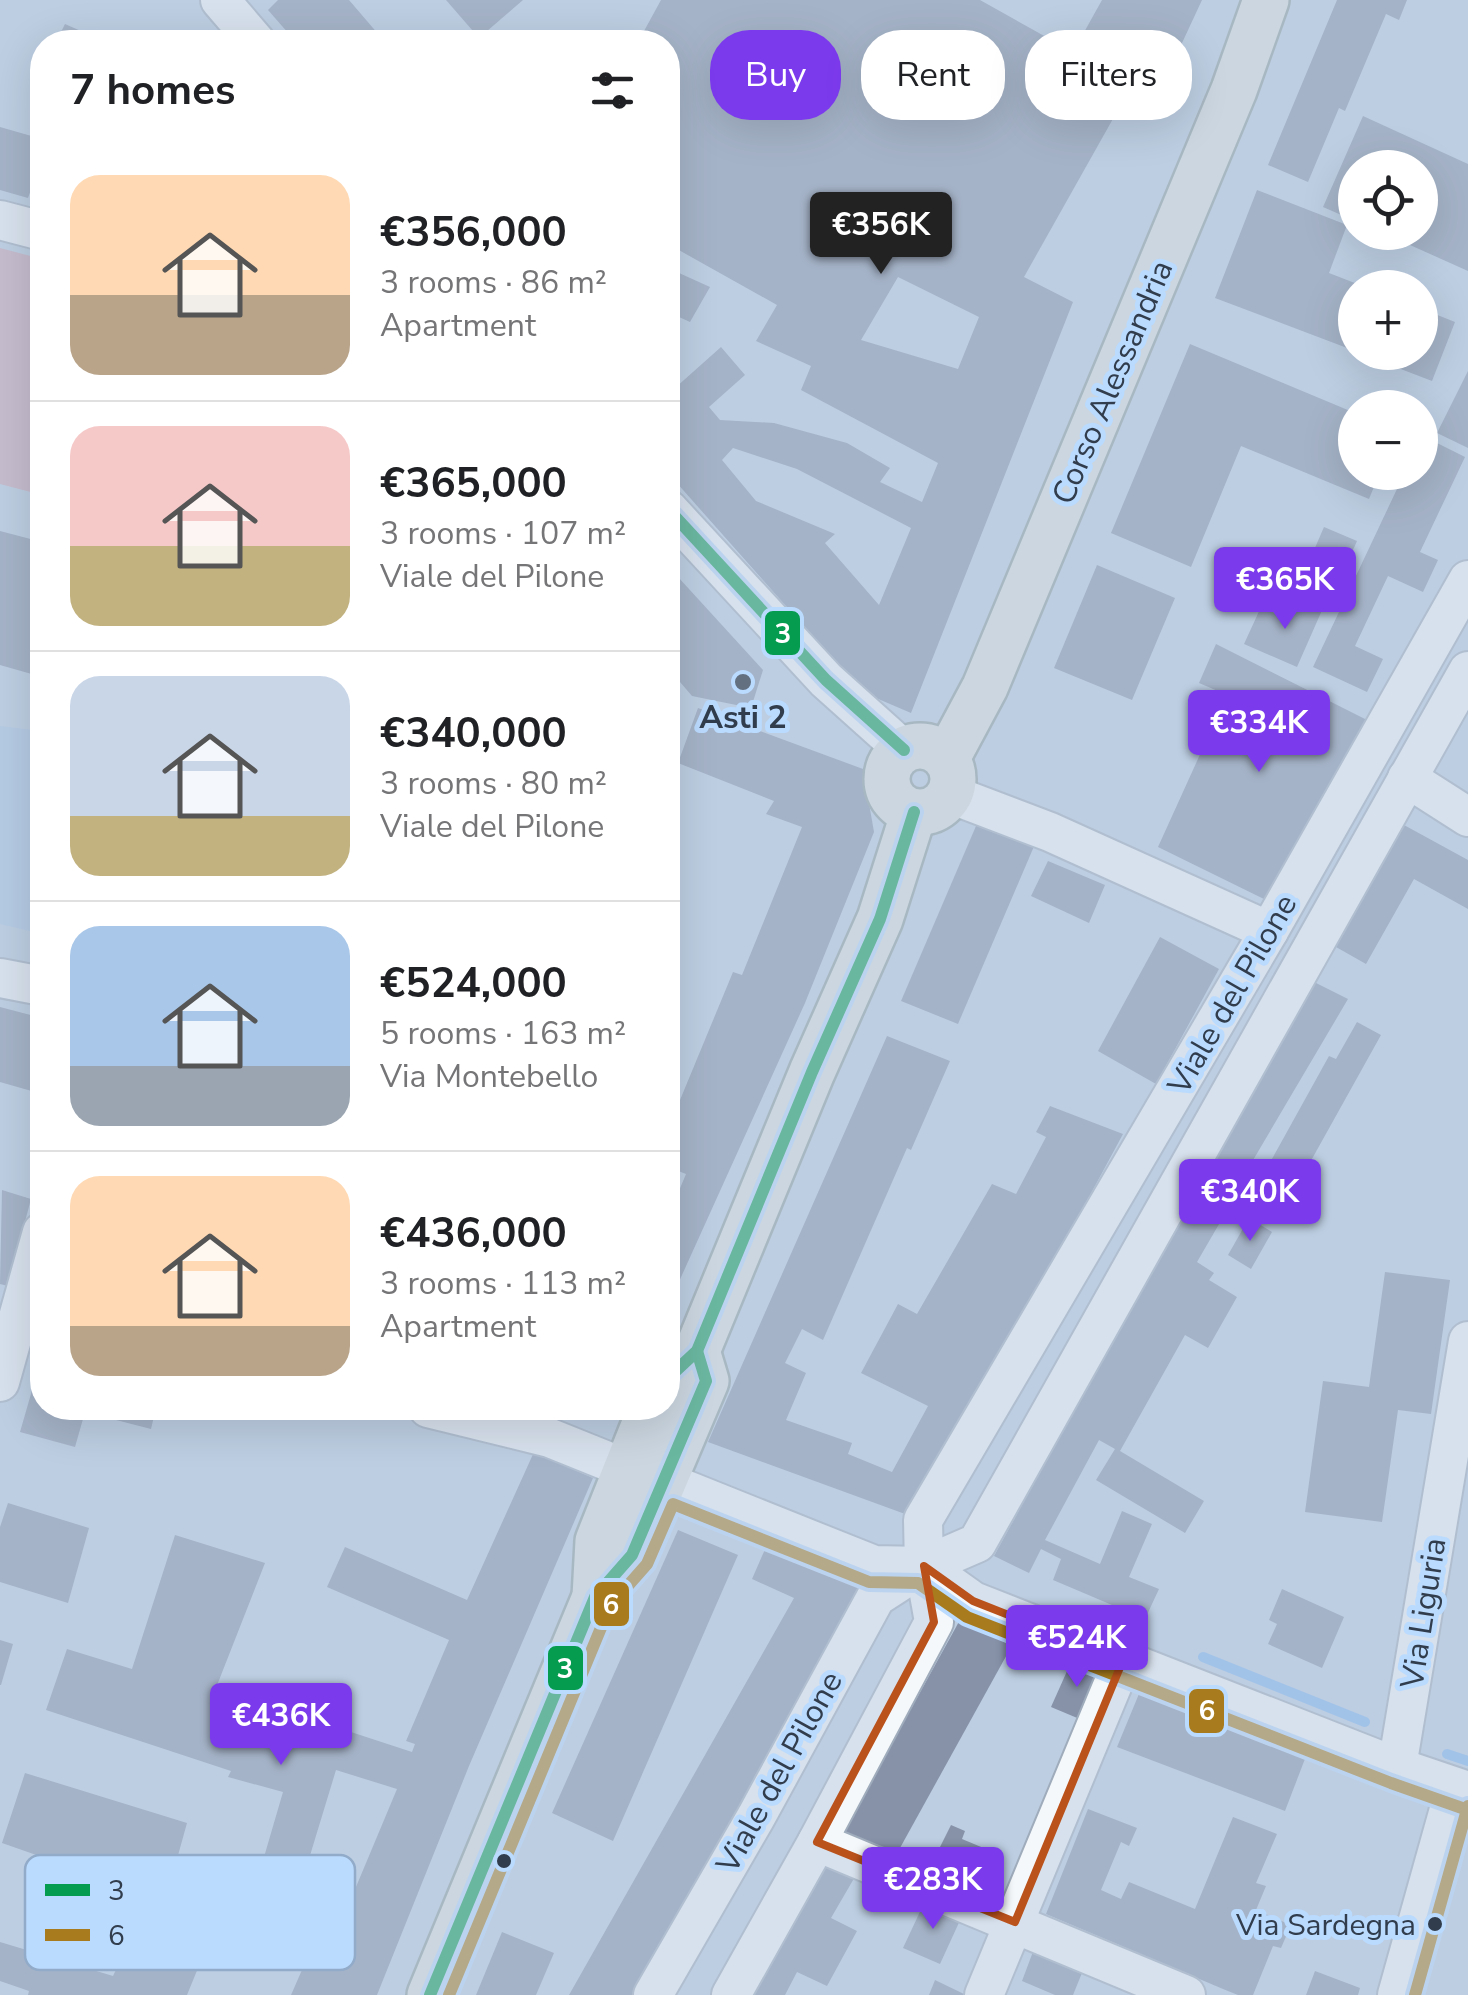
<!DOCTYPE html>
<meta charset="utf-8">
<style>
:root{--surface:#fff;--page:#f2f2f2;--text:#202124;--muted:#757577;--line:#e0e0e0;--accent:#7c3aed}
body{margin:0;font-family:"Nunito Sans",sans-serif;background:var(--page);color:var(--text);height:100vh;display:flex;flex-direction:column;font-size:38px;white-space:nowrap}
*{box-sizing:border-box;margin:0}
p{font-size:32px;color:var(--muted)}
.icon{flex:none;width:55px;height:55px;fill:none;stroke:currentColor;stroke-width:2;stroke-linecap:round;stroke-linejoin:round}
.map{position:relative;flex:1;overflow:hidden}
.panel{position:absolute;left:30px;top:30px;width:650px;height:1390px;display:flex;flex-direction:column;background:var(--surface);border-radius:40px;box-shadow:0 10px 40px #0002}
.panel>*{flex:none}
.guide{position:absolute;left:710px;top:30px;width:608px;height:90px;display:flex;gap:20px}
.fabs{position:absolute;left:1338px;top:150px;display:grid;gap:20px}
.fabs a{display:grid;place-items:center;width:100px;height:100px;border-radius:50%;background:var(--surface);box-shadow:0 10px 40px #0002;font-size:50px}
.price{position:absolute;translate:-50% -85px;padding:0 22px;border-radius:10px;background:var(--accent);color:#fff;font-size:32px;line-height:65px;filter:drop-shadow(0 2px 5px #0008)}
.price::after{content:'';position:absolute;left:50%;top:60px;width:30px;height:22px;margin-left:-15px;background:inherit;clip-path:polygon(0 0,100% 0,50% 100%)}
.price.active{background:#222;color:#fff}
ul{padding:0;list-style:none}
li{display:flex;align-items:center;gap:30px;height:250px;padding:0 40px}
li+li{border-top:2px solid var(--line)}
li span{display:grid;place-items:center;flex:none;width:280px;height:200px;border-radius:30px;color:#555}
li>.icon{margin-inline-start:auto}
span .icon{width:120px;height:120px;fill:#fffc;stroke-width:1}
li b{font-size:42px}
h2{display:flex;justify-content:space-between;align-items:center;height:120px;padding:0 40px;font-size:42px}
.chip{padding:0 35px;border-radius:40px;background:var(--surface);box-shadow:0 10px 40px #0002;font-size:35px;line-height:90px}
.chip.active{background:var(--accent);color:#fff}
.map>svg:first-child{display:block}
</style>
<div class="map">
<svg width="1468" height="1995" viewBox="0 0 1468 1995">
<rect width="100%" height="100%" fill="#bdcee2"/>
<polygon fill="#abc7e6" points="0,726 42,731 42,934 0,924"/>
<polygon fill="#cea6b5" points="0,248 42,259 42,495 0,484"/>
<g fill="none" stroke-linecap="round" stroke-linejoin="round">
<g stroke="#82b6f0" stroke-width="10">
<polyline points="1203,1657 1365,1722"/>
<polyline points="1447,1754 1468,1761"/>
</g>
</g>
<g fill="#8792a9" fill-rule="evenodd">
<polygon points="278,0 349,0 385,42 296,42 268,10"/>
<polygon points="446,0 523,0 479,38"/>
<path d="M661,0H980L1073,52L1102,0H1202L1156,99L1132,85L1024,277L1073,302L911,713L862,692L668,473V379L675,388L721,347L745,375L709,407L720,420L774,423L847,443L890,468L880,482L922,502L938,463L801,390L811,366L756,341L777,305L668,244V42H638ZM898,277L979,317L958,369L861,340ZM733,448L797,469L911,528L879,605L825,543L835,534L756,501L722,460Z"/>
<polygon points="1337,0 1407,0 1399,20 1386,14 1345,111 1339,108 1308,182 1268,165"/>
<polygon points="65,24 106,42 56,42"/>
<polygon points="1363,116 1468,164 1468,271 1381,232 1420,232 1420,168 1355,168 1355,221 1323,207"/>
<polygon points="0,127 42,139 42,159 28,198 0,190"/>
<polygon points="1257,190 1347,225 1329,273 1365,287 1355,288 1355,351 1215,298"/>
<polygon points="668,268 710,287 690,322 668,312"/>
<polygon points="1420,308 1455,322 1432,381 1359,353 1420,352"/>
<polygon points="1190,344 1355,413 1355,472 1380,472 1369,499 1241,446 1191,567 1111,533"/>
<polygon points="1468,371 1468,448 1437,433"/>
<polygon points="1423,436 1465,457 1420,552 1438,560 1423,592 1388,576 1355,646 1383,659 1367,692 1313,667 1405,472 1420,472"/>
<polygon points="1324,527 1357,541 1333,594 1301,580"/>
<polygon points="0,531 42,542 42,677 0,665"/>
<polygon points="1097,565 1175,598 1132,700 1054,668"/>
<polygon points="668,566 763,670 751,708 692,696 668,668"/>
<polygon points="1299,598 1323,608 1297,667 1244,644 1261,607 1290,620"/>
<polygon points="1216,644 1369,721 1268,901 1158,847 1227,695 1199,683"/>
<polygon points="698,708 863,769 874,832 805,1003 668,1306 668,1217 686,1174 668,1167 668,1129 733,972 742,975 802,827 766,814 774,801 678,763"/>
<polygon points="979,819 1035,844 958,1024 901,1001"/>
<polygon points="1404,825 1468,860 1468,909 1414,879 1366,964 1336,947"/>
<polygon points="1048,861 1105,885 1089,923 1031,896"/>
<polygon points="1160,937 1219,969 1156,1084 1098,1051"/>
<polygon points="1314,982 1348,999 1249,1167 1263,1175 1329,1056 1336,1059 1357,1022 1381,1035 1293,1193 1269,1179 1258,1199 1240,1188 1197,1262 1214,1273 1209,1280 1237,1297 1208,1348 1185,1335 1120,1451 1204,1501 1185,1533 1096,1480 1115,1449 1099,1440 1045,1540 1100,1564 1122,1511 1152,1524 1129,1577 1159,1589 1145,1619 1053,1580 1061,1559 1041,1549 1029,1573 994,1556 1145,1280"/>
<polygon points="0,1007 42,1018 42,1094 0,1082"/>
<polygon points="887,1036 950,1061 911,1150 907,1148 823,1340 802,1329 785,1363 806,1373 786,1420 852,1443 848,1454 892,1472 928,1406 861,1373 898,1304 917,1314 992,1184 1016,1194 1046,1137 1036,1132 1050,1106 1123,1134 916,1518 708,1442"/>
<polygon points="2,1190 31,1199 8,1286 0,1284"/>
<polygon points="1249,1218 1272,1232 1251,1269 1228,1255"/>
<polygon points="1385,1272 1450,1280 1431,1414 1398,1410 1382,1522 1305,1512 1323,1381 1369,1387"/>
<polygon points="41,1359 42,1408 156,1408 151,1429 85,1412 75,1447 20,1432"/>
<path d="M534,1452L593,1478L469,1766L377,1995H291L316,1938L223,1907L187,1995H28L29,1991L0,1981V1942L113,1976L124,1953L56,1926L82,1871L2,1843L25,1773L187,1823L177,1859L257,1881L283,1792L228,1777L231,1771L46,1710L67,1649L132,1669L175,1535L265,1563L214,1693L251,1704L253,1700L412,1752L415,1744L406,1741L449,1640L327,1587L345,1547L467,1600ZM336,1770L397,1789L348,1906L332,1900L330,1906L298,1895Z"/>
<polygon points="8,1503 89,1528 68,1603 0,1582 0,1527"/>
<polygon points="678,1530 738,1555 613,1841 552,1813"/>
<polygon points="766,1547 865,1589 636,1995 569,1995 794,1598 752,1579"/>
<polygon points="1282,1589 1344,1617 1322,1668 1268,1644 1277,1624 1269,1620"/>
<polygon points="961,1618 1015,1640 895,1857 843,1832"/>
<polygon points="0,1640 13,1644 1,1685 0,1685"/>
<polygon points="1072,1660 1103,1674 1082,1720 1051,1707"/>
<polygon points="1141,1689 1308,1751 1285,1811 1117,1747"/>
<polygon points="1088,1809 1137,1828 1129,1846 1121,1842 1101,1890 1121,1899 1129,1882 1195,1909 1233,1817 1277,1834 1256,1883 1266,1886 1256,1910 1291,1925 1281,1948 1273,1946 1253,1995 1238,1995 1223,1989 1046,1914"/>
<polygon points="951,1825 965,1831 962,1839 986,1849 969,1889 928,1871"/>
<polygon points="827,1861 856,1875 831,1918 857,1931 827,1986 797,1972 785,1995 751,1995"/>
<polygon points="925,1901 962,1916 940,1964 903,1948"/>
<polygon points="502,1932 554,1953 536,1995 476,1995"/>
<polygon points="1037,1941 1086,1963 1073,1995 1055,1995 1022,1981"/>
<polygon points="1315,1971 1360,1988 1358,1995 1306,1995"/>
<polygon points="935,1980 966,1995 929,1995"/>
</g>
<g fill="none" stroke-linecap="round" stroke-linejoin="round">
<g stroke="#9facbb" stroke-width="42">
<g id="minor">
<polyline points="220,0 256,42"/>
<polyline points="0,220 42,231"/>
<polyline points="668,509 826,680 904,750"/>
<polyline points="1407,778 1468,817"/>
<polyline points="950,794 1050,832 1269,931"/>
<polyline points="0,978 42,986"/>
<polyline points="0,1382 42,1232"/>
<polyline points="428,1408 550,1438 627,1469"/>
<polyline points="664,1481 874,1565 924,1566"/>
<polyline points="924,1566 973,1601 1397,1767 1468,1791"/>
<polyline points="1397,1767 1468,1341"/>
<polyline points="817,1842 1186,1995"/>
<polyline points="653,1995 756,1817 876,1597 924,1566 977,1543 1468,671"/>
<polyline points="731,1995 817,1842 934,1622 924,1566 923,1520 1269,931 1468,580"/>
<polyline points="984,1995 1123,1660"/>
<polyline points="1397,1995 1455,1788"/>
</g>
</g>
<g stroke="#8f9d9c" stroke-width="50">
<g id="major">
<circle cx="920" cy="779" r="33"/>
<polyline points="947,758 985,687 1234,90 1266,0"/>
<polyline points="668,1378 697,1351 812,1072 880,919 914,812"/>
<polyline points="595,1597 598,1541 651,1408"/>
<polyline points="430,1995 595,1597 632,1555 706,1381 697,1351"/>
</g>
</g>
<use href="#minor" stroke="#f5f8fb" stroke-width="38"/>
<use href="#major" stroke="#dbe1de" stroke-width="45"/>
<g stroke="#badafe" stroke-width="20">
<g id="bus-1">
<polyline points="668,509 826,680 904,750"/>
<polyline points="668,1378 697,1351 812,1072 880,919 914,812"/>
<polyline points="430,1995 595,1597 632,1555 706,1381 697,1351"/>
</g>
</g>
<g stroke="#badafe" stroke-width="20">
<g id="bus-2">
<polyline points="449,1995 610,1606 647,1564 673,1504 869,1582 918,1583 967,1617 1391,1783 1462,1808"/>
<polyline points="1415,1995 1468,1806"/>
</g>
</g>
<use href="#bus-1" stroke="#059c50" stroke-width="12"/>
<use href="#bus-2" stroke="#a87c1e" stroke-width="12"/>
</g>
<path d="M0 0H1468V1995H0ZM924,1566L973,1601L1123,1660L1015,1922L817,1842L934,1622Z" fill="#bdcee2" fill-opacity=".55" fill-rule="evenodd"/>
<path fill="none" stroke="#ba521c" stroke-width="8" stroke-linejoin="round" d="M924,1566L973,1601L1123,1660L1015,1922L817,1842L934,1622Z"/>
<circle fill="#627080" stroke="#badafe" stroke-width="4" cx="743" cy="682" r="10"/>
<g fill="#313d4c" stroke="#badafe" stroke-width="4">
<circle cx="504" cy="1861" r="9"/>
<circle cx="1435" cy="1924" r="9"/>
</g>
<g text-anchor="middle" stroke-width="10" stroke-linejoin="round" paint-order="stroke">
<g font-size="30" fill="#313d4c" stroke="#badafe" text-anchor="end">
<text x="1416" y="1935">Via Sardegna</text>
</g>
<g font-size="32" fill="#313d4c" stroke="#badafe">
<text transform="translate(1112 382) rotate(-67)" y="11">Corso Alessandria</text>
<text transform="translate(1232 994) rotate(-60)" y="11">Viale del Pilone</text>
<text transform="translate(1423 1613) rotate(-81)" y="11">Via Liguria</text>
<text transform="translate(779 1772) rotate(-61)" y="11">Viale del Pilone</text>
</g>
<g font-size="32" font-weight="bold" fill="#313d4c" stroke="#badafe">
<text x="743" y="728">Asti 2</text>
</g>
</g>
<rect x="25" y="1855" width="330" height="115" rx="15" fill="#badafe" stroke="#91abc9" stroke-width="2.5"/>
<rect x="45" y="1884" width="45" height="12" fill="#059c50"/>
<rect x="45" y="1929" width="45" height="12" fill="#a87c1e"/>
<g font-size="28" fill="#313d4c">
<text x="108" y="1900">3</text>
<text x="108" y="1945">6</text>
</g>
<g stroke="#badafe" stroke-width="4">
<rect x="763" y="609" width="39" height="48" rx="10" fill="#059c50"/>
<rect x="592" y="1580" width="39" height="48" rx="10" fill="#a87c1e"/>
<rect x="546" y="1644" width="39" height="48" rx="10" fill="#059c50"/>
<rect x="1187" y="1687" width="39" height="48" rx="10" fill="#a87c1e"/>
</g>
<g font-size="28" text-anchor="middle" font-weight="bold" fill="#fff">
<text x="783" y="643">3</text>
<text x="611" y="1614">6</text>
<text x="565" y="1678">3</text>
<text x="1207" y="1720">6</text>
</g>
</svg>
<div class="fabs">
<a><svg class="icon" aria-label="locate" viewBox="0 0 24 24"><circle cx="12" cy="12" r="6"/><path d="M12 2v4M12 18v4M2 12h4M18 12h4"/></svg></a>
<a>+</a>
<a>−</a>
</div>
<b class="price active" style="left:881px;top:277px">€356K</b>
<b class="price" style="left:1285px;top:632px">€365K</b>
<b class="price" style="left:1259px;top:775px">€334K</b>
<b class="price" style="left:1250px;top:1244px">€340K</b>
<b class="price" style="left:1077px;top:1690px">€524K</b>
<b class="price" style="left:281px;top:1768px">€436K</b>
<b class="price" style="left:933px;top:1932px">€283K</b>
<div class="guide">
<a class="chip active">Buy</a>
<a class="chip">Rent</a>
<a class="chip">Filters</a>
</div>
<section class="panel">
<h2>7 homes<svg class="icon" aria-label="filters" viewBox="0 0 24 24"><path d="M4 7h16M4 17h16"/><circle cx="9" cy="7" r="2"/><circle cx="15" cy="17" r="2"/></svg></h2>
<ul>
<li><span style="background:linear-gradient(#ffd9b3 60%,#b9a48a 0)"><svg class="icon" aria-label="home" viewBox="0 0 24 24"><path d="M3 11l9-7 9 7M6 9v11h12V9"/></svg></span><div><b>€356,000</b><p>3 rooms · 86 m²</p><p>Apartment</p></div></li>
<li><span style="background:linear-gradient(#f6c9c9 60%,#c2b280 0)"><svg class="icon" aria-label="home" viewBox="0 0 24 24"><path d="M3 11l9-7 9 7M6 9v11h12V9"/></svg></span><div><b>€365,000</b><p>3 rooms · 107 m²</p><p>Viale del Pilone</p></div></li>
<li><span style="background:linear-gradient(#c9d6e8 70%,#c2b280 0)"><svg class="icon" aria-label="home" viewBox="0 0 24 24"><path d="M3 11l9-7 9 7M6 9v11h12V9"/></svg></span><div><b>€340,000</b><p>3 rooms · 80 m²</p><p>Viale del Pilone</p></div></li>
<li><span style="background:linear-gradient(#a9c7e8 70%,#9aa5b1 0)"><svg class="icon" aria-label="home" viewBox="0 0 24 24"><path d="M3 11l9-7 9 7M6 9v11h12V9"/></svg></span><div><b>€524,000</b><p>5 rooms · 163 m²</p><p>Via Montebello</p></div></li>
<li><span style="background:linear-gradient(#ffd9b3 75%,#b9a48a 0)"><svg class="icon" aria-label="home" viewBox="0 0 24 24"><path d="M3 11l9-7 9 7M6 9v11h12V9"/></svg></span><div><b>€436,000</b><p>3 rooms · 113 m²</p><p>Apartment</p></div></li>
</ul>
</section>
</div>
